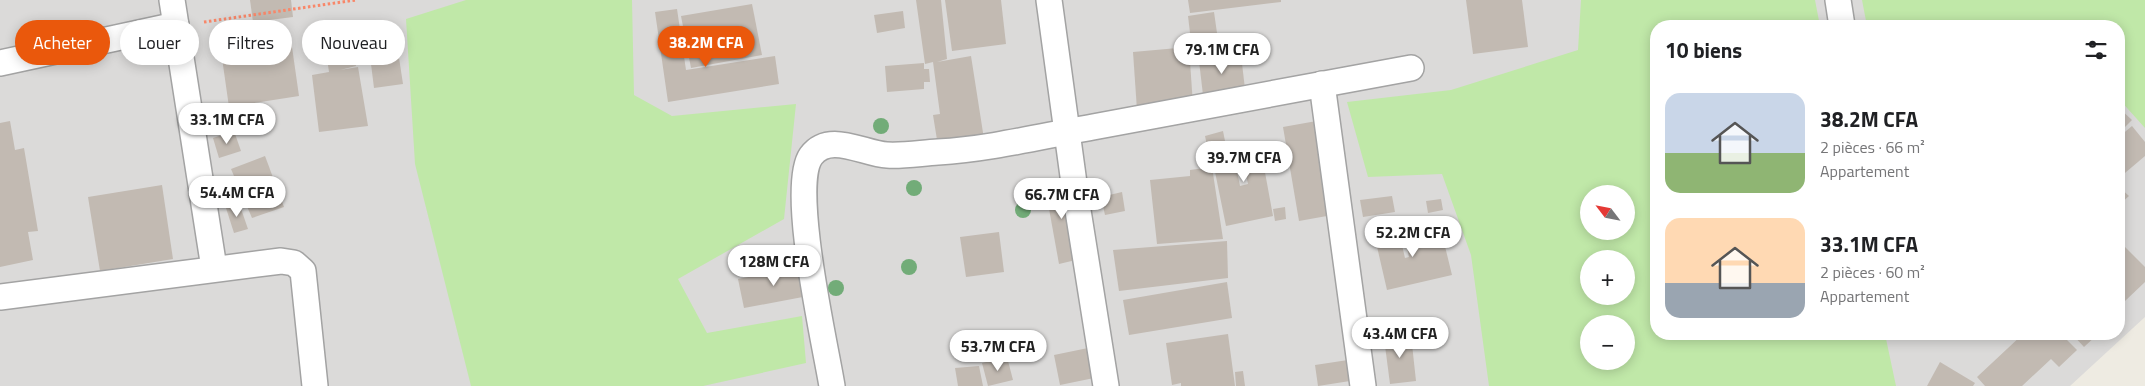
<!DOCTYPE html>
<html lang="fr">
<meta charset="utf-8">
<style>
:root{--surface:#fff;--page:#f2f2f2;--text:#202124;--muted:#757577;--accent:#ea580c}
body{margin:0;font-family:"Titillium Web",sans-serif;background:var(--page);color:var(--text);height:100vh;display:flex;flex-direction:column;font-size:19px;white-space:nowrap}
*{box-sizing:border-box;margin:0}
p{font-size:16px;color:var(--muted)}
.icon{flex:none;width:28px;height:28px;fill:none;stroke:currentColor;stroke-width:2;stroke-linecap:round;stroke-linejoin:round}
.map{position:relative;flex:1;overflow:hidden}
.side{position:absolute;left:1650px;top:20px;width:475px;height:320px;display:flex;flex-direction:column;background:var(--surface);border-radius:20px;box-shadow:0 2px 12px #0003}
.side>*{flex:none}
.guide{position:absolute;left:15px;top:20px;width:475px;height:45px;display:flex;gap:10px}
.needle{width:32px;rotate:302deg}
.controls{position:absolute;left:1580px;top:185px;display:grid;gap:10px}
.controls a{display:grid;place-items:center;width:55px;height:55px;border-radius:50%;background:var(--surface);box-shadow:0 2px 12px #0003;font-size:25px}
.price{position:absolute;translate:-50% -42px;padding:0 11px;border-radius:18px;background:#fff;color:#222;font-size:16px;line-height:32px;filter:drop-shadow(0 1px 2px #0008)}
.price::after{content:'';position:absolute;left:50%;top:30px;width:15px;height:11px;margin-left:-8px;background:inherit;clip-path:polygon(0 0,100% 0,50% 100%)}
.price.on{background:var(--accent);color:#fff}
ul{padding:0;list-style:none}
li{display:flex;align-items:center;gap:15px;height:125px;padding:0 15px}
li span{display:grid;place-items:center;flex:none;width:140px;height:100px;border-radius:15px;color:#555}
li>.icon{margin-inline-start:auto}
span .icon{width:60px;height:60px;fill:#fffc;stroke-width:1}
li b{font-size:21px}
h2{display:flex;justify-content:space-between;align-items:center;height:60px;padding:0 15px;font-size:21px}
.chip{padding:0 18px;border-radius:22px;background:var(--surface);box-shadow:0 2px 12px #0003;font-size:18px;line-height:45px}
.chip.on{background:var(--accent);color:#fff}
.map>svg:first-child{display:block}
</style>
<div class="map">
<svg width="2145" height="386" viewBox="0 0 2145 386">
<rect width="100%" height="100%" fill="#eeebe2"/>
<path fill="#dbdad9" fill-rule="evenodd" d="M0,0H2145V317L2070,386H0ZM1656,26H2119V334H1656ZM1589,194H1626V231H1589ZM1589,259H1626V296H1589ZM1589,324H1626V361H1589Z"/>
<g fill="#c0e8a8" fill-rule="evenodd">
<polygon points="466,0 632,0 634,95 672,116 796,104 784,219 678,279 707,333 802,316 806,363 703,386 471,386 415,164 406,19"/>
<path d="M1581,0H1815L1820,26H1656V334H1885L1896,386H1489L1471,255L1442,174L1368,177L1347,102L1451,90L1578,50ZM1589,194H1626V231H1589ZM1589,259H1626V296H1589ZM1589,324H1626V361H1589Z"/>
<polygon points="1862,0 2145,0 2145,128 2119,99 2119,26 1867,26"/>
</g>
<g fill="#c2bab2">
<polygon points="250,0 291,0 293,17 253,22"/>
<polygon points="916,0 941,0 947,59 937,62 971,56 984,139 938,146 933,115 940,114 933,62 925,64"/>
<polygon points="945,0 1001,0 1006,44 952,51"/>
<polygon points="1188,0 1281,0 1281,2 1190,13"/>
<polygon points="1466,0 1522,0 1528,47 1473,54"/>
<polygon points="752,4 762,55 691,68 681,16"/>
<polygon points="677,9 686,70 775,56 779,84 668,102 655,12"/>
<polygon points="903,11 905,28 877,33 874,15"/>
<polygon points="1214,12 1220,54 1193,58 1188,16"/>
<polygon points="291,40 299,96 229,107 222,58 265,52 265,45"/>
<polygon points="1189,47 1193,105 1137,110 1133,52"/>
<polygon points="398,51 403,84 374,88 370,56"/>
<polygon points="353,53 356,66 340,70 358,67 368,126 319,132 312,75 329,72 327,58"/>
<polygon points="1241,55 1245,89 1203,95 1199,61"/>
<polygon points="924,63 924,69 929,69 930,82 924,82 924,89 887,92 885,66"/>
<polygon points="2119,108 2132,120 2119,133"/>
<polygon points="1322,120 1338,214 1299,221 1283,127"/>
<polygon points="10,121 15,150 24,148 38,231 28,232 33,260 0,267 0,123"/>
<polygon points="2132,126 2145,142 2145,156 2119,178 2119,137"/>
<polygon points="234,131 241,151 219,158 213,138"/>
<polygon points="1223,131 1226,146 1208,150 1205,136"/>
<polygon points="1271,141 1276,164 1264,167 1273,216 1226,226 1211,152 1232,147 1240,186 1248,184 1240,147"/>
<polygon points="265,156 284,207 252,218 231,169"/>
<polygon points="1212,167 1223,239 1157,244 1150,180 1190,176 1190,170"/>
<polygon points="1065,177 1080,259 1059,264 1044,181"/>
<polygon points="162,185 173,259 100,271 88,197"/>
<polygon points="2119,187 2129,196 2119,205"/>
<polygon points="1122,192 1125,211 1105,215 1101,197"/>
<polygon points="1392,196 1395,212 1363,217 1360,200"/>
<polygon points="1441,199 1443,210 1428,213 1426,201"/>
<polygon points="239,203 248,229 234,233 226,208"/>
<polygon points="1285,207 1286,219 1275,221 1273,209"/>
<polygon points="1426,227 1428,234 1441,230 1452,275 1387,290 1375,238 1399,232 1405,258 1409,257 1404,233"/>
<polygon points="999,232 1004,272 966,277 960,237"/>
<polygon points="1227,241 1228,278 1119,291 1113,250"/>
<polygon points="2122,244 2145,267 2145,282 2125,301 2119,295 2119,247"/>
<polygon points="804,266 808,296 744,308 738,279"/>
<polygon points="1227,282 1232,318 1129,335 1123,300"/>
<polygon points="1228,334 1235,386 1181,386 1181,383 1172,385 1166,343"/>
<polygon points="2023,334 2061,334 2077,350 2059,367 2051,359 2022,386 1985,386 1977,377"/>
<polygon points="2072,334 2098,334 2084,347"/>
<polygon points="1411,335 1416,381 1390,384 1384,338"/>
<polygon points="1088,348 1094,378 1060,385 1054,355"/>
<polygon points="1007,357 1013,380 988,386 982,363"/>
<polygon points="1348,360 1350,381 1318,386 1315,365"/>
<polygon points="1940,362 1975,383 1973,386 1927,386"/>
<polygon points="979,366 983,386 958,386 955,368"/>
<polygon points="1243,371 1245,386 1236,386 1235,372"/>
</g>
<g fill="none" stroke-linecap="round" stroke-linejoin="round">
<g stroke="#a3a3a3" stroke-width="28">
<g id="street">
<polyline points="172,0 214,268"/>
<polyline points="1049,0 1076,198 1106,386"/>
<polyline points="1838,0 1842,26"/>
<polyline points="0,63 176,25"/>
<polyline points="1322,84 1363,386"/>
<polyline points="0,297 281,261 294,263 303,271 315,386"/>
<path d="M832,386C825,343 789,187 811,156C829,131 864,154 887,155C904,156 921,153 938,152C990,149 1042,136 1093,127C1200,108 1305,87 1411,68"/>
</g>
</g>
<polyline stroke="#f88769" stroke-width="3" stroke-dasharray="2.5 2.5" stroke-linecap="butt" points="204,22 356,0"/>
<use href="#street" stroke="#fff" stroke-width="25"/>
</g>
<g fill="#72ac78">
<circle cx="881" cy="126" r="8"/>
<circle cx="914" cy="188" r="8"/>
<circle cx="1023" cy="210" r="8"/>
<circle cx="909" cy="267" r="8"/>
<circle cx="836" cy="288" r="8"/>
</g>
</svg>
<div class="controls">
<a><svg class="needle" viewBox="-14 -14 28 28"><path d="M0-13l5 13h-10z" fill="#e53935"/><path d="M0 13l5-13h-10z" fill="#757577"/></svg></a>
<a>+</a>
<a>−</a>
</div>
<b class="price on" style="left:706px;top:68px">38.2M CFA</b>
<b class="price" style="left:1222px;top:75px">79.1M CFA</b>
<b class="price" style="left:227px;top:145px">33.1M CFA</b>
<b class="price" style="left:1244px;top:183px">39.7M CFA</b>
<b class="price" style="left:237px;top:218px">54.4M CFA</b>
<b class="price" style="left:1062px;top:220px">66.7M CFA</b>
<b class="price" style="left:1413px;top:258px">52.2M CFA</b>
<b class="price" style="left:774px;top:287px">128M CFA</b>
<b class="price" style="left:1400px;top:359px">43.4M CFA</b>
<b class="price" style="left:998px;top:372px">53.7M CFA</b>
<div class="guide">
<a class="chip on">Acheter</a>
<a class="chip">Louer</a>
<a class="chip">Filtres</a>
<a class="chip">Nouveau</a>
</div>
<section class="side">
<h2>10 biens<svg class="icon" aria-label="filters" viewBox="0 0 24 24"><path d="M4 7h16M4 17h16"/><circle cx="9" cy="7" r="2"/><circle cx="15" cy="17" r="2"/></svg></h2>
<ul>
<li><span style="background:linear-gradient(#c9d6e8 60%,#8fb573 0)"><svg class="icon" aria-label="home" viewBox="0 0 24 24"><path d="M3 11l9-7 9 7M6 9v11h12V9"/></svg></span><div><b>38.2M CFA</b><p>2 pièces · 66 m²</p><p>Appartement</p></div></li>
<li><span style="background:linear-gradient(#ffd9b3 65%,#9aa5b1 0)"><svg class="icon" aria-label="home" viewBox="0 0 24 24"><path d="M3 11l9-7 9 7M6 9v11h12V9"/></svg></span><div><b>33.1M CFA</b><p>2 pièces · 60 m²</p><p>Appartement</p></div></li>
</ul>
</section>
</div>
